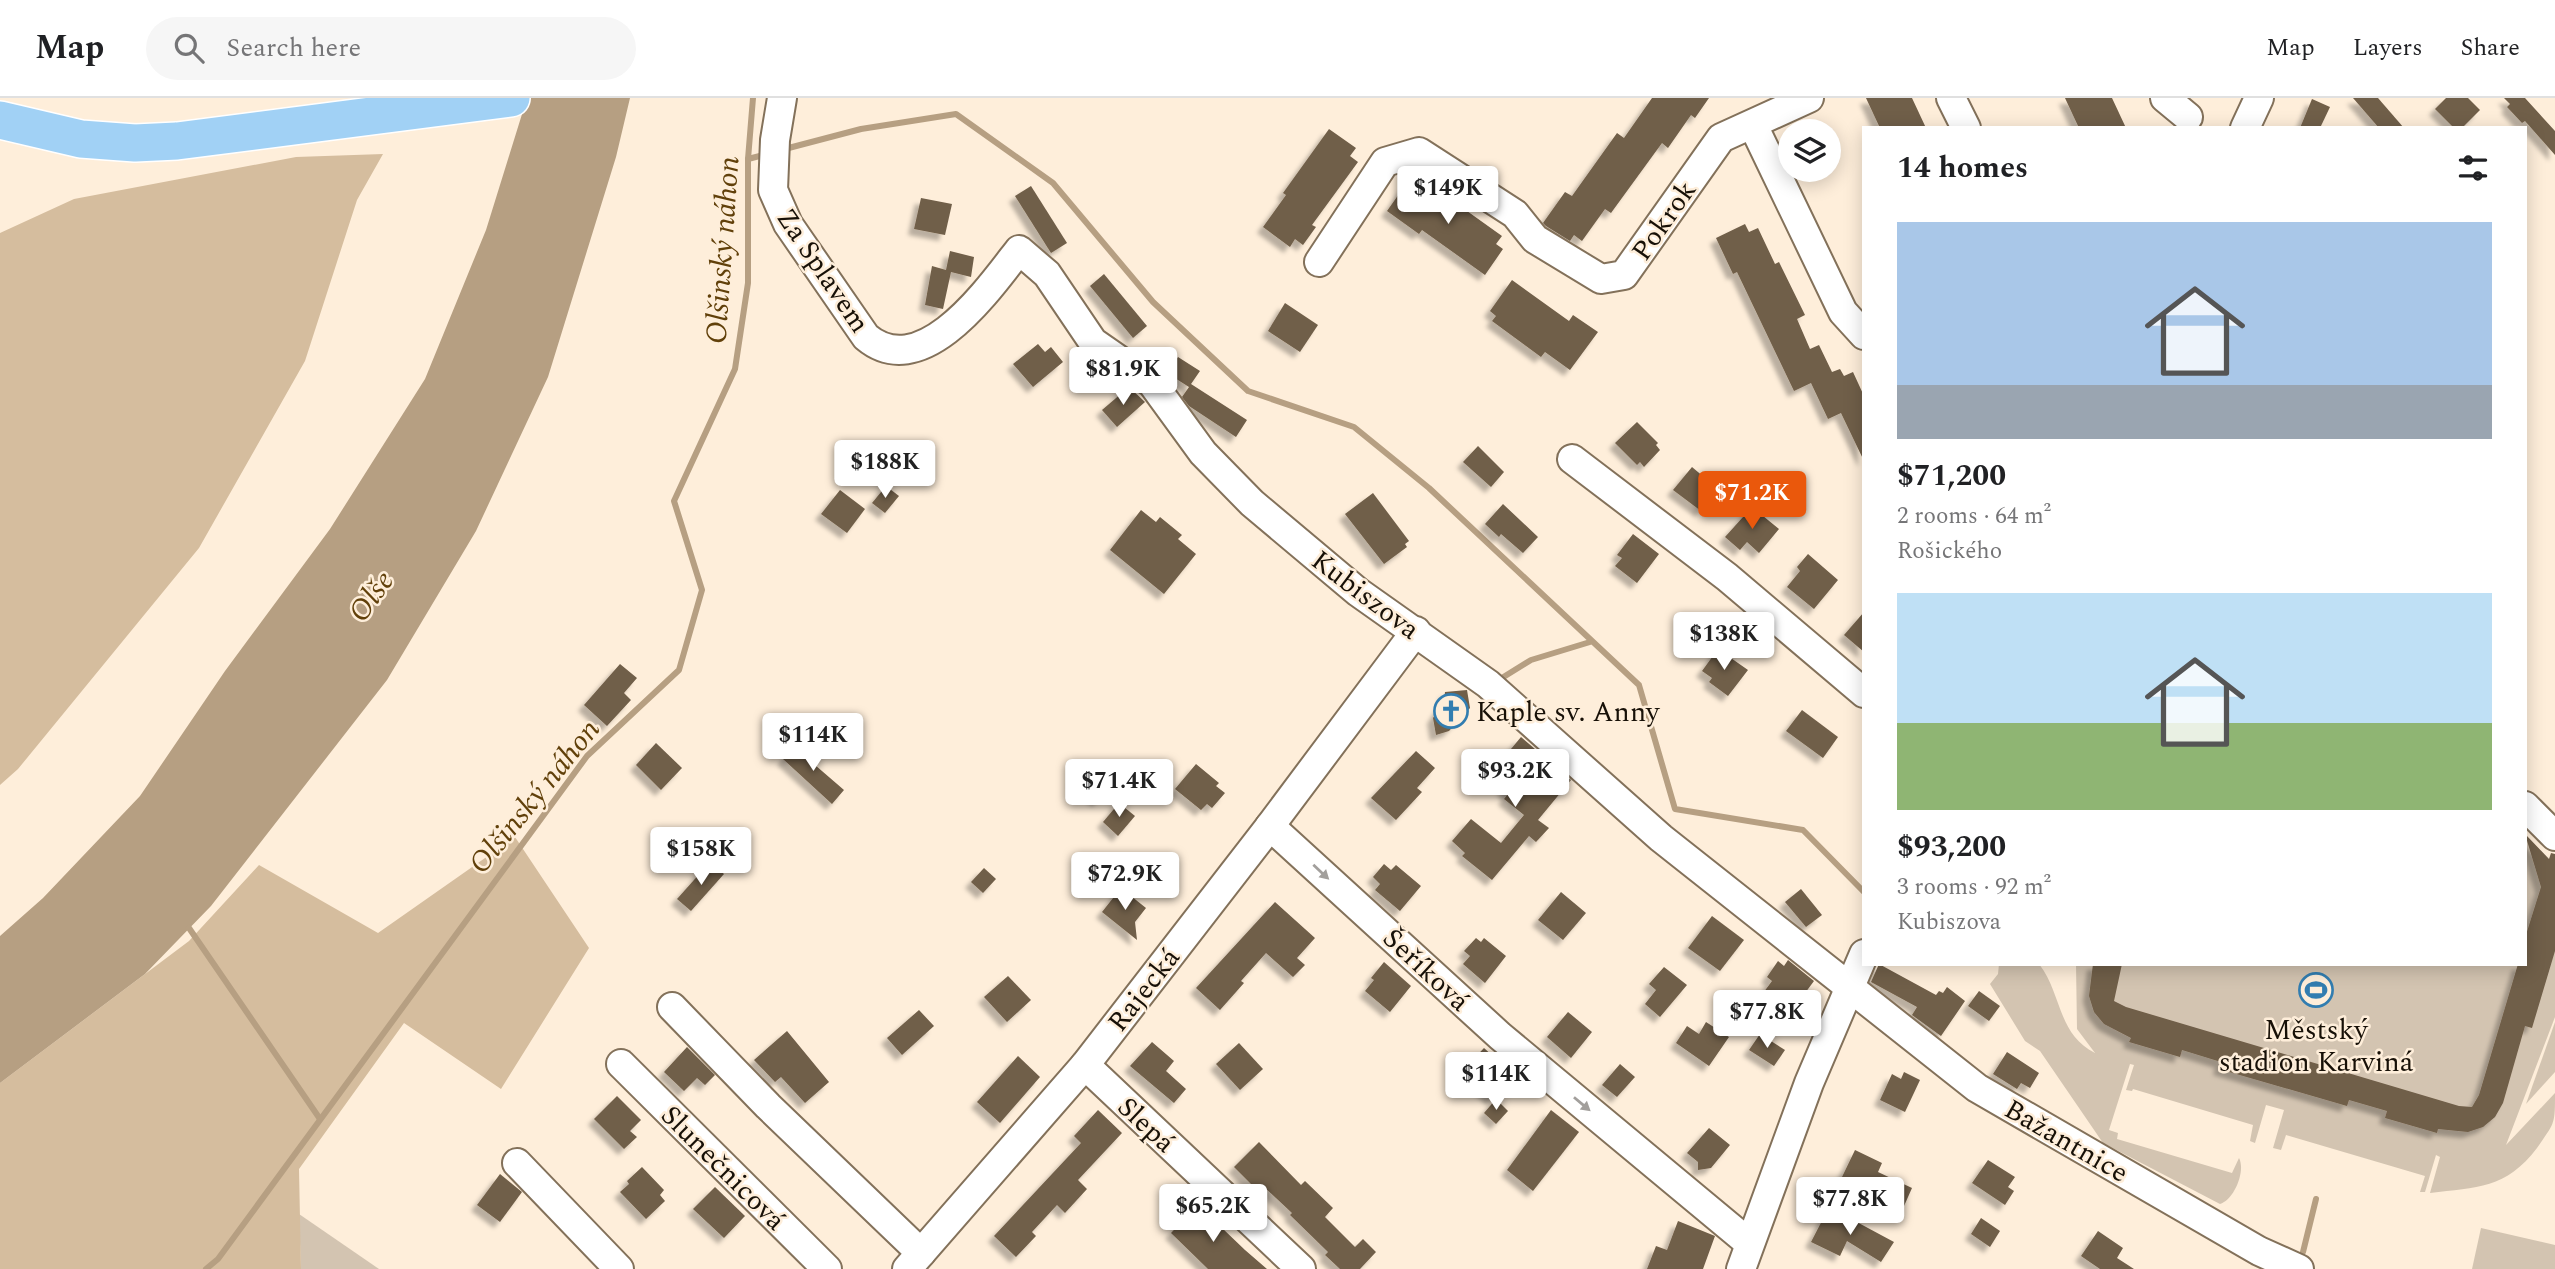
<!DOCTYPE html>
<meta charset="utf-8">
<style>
:root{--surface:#fff;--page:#f6f6f6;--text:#202124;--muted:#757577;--line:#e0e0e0;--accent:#ea580c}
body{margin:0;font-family:Spectral,serif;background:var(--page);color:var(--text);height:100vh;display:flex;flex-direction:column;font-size:26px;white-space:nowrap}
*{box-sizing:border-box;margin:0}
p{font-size:23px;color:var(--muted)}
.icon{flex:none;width:38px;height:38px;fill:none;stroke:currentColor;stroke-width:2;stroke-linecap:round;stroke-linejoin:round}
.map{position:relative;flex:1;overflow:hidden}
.drawer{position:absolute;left:1862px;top:28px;width:665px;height:840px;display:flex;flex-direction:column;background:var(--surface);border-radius:0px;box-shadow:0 4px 18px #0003}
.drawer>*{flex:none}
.controls{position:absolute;left:1778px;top:21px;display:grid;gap:14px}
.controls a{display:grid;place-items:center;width:63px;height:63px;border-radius:50%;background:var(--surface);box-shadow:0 4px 18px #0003;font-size:35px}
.price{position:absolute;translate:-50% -60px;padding:0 16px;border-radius:7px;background:#fff;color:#222;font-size:23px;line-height:46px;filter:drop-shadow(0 2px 4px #0008)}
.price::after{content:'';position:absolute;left:50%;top:42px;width:21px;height:16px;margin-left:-10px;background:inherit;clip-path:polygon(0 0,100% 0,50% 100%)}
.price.selected{background:var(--accent);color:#fff}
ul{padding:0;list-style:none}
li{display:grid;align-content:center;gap:14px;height:371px;padding:0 35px}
li span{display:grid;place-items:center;height:217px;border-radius:0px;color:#555}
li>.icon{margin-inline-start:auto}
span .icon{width:126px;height:126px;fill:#fffc;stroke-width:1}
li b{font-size:30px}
h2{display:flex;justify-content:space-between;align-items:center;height:84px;padding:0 35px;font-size:30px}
header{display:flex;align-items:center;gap:42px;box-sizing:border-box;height:98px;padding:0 35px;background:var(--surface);border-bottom:2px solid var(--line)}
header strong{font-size:33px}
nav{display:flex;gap:38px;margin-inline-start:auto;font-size:24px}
.search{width:490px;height:63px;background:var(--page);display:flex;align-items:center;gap:18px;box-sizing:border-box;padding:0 24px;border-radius:38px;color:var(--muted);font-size:26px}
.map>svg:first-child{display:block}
</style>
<header>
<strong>Map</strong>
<div class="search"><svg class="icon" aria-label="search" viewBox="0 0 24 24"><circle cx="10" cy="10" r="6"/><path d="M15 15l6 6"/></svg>Search here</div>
<nav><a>Map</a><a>Layers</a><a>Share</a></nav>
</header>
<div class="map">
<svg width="2555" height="1171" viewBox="0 0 2555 1171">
<defs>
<filter id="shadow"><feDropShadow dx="-6" dy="6" stdDeviation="2" flood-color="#0004"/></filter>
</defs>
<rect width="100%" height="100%" fill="#feeeda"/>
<g fill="#d3c4b1">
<path d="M2525,736L2555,768V919L2506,1047L2555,995C2555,1027 2555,1024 2537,1050C2506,1091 2477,1089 2430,1095L2440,1059L2436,1057L2425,1094H2420L2425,1078L2286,1037L2281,1052L2273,1050L2284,1012L2266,1007L2255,1045L2250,1043L2253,1027L2133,991L2132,993L2126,992L2134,967L2130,966L2109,1032L2118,1035L2117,1041L2232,1075L2239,1060C2246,1073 2234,1102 2220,1106L2103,1045L2040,953L2025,943L1990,886L1998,876L1999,866H2039C2062,895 2057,936 2095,955L2077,931L2076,866H2525Z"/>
<polygon points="2555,924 2555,974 2526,1006"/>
<polygon points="299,1116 379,1171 301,1171"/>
<polygon points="2481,1130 2555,1147 2555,1171 2472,1171"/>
</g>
<g fill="#d5bd9e">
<polygon points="383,56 357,102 305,263 199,450 18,671 0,687 0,135 74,101 296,59"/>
<polygon points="515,739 589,850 501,991 404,925 299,1071 301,1171 0,1171 0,985 189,843 259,767 378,835"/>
</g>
<polygon fill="#b69f82" points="527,0 630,0 616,59 548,279 476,433 387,582 211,808 145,876 0,985 0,838 43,800 140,698 225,573 330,431 425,281 486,132"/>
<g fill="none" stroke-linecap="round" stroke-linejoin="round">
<g stroke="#b69f82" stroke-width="6">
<polyline points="781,52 861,31 956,16 1053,85 1153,204 1248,293 1354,329 1429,390 1639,587 1675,711 1803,732 1864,794"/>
<polyline points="748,61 767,56"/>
<polyline points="1497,583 1531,562 1590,544"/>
<polyline points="189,830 320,1021"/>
<polyline points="2303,1154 2316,1101"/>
<polyline points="206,1171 218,1161 587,658 679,572 702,492 674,403 735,271 748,185 748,61 753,0"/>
</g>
</g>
<g fill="#705e48" filter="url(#shadow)">
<polygon points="1652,0 1709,0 1695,20 1691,17 1668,50 1662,45 1611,115 1605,111 1582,143 1574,137 1570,143 1546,128 1543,125 1565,94 1572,98 1617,35 1624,40"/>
<polygon points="1866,0 1912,0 1926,30 1880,30"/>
<polygon points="2065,0 2112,0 2126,30 2079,30"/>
<polygon points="2353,0 2378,0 2404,30 2379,30"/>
<polygon points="2446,0 2468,0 2480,12 2462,30 2454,30 2435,11"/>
<polygon points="2504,0 2525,0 2555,33 2555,57 2525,23 2522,25 2507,9 2510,6"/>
<polygon points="2312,1 2330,9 2320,30 2300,30"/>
<polygon points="1329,31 1356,50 1350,58 1358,64 1312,127 1316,129 1303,147 1295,141 1290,149 1263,129 1286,97 1283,95"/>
<polygon points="1419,83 1451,107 1453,103 1502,138 1496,146 1503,151 1485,177 1422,132 1419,136 1387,113 1406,86 1413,91"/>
<polygon points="1031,88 1067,145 1051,155 1015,98"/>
<polygon points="921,100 952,106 945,137 914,131"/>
<polygon points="1745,126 1749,134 1758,130 1775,166 1779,164 1805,217 1797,221 1810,251 1819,247 1832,274 1840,271 1844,278 1853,274 1864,298 1864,363 1841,315 1828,321 1811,285 1794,293 1737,174 1733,176 1716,140"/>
<polygon points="950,153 974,159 971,179 951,174 943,211 925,207 932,168 946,172"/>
<polygon points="1104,176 1147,228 1133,240 1090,188"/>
<polygon points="1512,182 1569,223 1573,217 1598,234 1570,272 1545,254 1541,259 1492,223 1496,218 1490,213"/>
<polygon points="1285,205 1318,227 1300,254 1268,233"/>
<polygon points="1038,246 1045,254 1051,249 1063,264 1033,289 1013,266"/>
<polygon points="1178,259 1200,273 1191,286 1247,322 1236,339 1189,308 1182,299 1189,289 1167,275"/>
<polygon points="1129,289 1145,304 1117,329 1102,312"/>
<polygon points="1637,324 1658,345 1656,347 1660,352 1644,369 1640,364 1637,367 1615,345"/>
<polygon points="1478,348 1504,374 1491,389 1463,364"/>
<polygon points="1692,369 1718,391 1701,413 1673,392"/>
<polygon points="886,388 899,398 885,415 872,405"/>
<polygon points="840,392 865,411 847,435 821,416"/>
<polygon points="1373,395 1409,443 1405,446 1407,449 1384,466 1345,416"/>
<polygon points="1503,406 1538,439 1523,455 1501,436 1499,439 1485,426"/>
<polygon points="1752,409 1779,431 1759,455 1747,444 1740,452 1725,439"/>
<polygon points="1141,412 1156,424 1160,419 1182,437 1178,441 1196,456 1164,496 1110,452"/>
<polygon points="1633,436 1659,456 1637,485 1615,468 1622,460 1617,457"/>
<polygon points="1808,456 1838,482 1814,511 1787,489 1800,473 1797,469"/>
<polygon points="1864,514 1864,554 1844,537"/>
<polygon points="1718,551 1748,572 1728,598 1709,584 1712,580 1702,573"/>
<polygon points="620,566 637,580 624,595 631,602 607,628 584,607"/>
<polygon points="1467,592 1470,610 1449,633 1436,637 1433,620 1444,603 1445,594"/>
<polygon points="1802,612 1838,639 1823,660 1786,633"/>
<polygon points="1521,639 1571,682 1538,722 1549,730 1536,744 1529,738 1492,782 1462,758 1465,755 1452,743 1471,721 1501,745 1524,717 1504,701 1508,696 1503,692 1512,682 1496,669"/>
<polygon points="798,644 819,663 815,667 844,692 832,706 783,661"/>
<polygon points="656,645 682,670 661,692 636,667"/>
<polygon points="1416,653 1435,670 1417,690 1422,694 1396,722 1371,700"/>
<polygon points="1092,662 1116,683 1098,703 1074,682"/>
<polygon points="1196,666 1219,685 1216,688 1225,695 1212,710 1207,706 1201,712 1175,691"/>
<polygon points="1119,705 1135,718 1118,738 1103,724"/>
<polygon points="2525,736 2549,761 2551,755 2555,756 2555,853 2532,930 2525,928 2503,1005 2495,1019 2483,1029 2468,1034 2438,1031 2437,1035 2385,1020 2387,1013 2349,1002 2347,1008 2219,971 2221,964 2182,952 2180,959 2129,944 2131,940 2104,926 2094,914 2089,898 2093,866 2122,866 2114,903 2126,909 2459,1008 2472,1009 2479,997 2518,866 2525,866 2525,840 2541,789"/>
<polygon points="710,764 724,776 691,813 677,801"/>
<polygon points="1384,766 1391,772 1396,767 1421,788 1400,813 1375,792 1380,786 1373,779"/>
<polygon points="984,770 996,781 983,795 971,784"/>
<polygon points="1121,790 1146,810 1135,824 1137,842 1102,814"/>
<polygon points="1801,791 1822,817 1806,829 1785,804"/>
<polygon points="1561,794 1586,815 1563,842 1538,822"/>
<polygon points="1275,804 1315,840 1297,860 1305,867 1293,879 1266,855 1241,883 1244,885 1220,912 1196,890"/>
<polygon points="1712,818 1744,842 1720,873 1688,850"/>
<polygon points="1476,840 1481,844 1484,840 1506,858 1485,885 1463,866 1470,858 1464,853"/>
<polygon points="1788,862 1814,883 1785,922 1758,902 1772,883 1767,879 1778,863 1784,868"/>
<polygon points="1384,864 1411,888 1390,914 1365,893 1374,882 1371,880"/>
<polygon points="1879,866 1936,897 1939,893 1943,895 1947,889 1965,903 1941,938 1912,917 1917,909 1871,884"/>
<polygon points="1664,869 1687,887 1660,919 1645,906 1656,892 1649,886"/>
<polygon points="1008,878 1031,902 1007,924 984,899"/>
<polygon points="1979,893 2000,908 1989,923 1968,908"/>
<polygon points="919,912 934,928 902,957 887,940"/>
<polygon points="1568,914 1592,934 1571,960 1547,939"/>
<polygon points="1706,924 1729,939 1709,968 1676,945 1687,928 1699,936"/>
<polygon points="787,933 829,984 805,1005 781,979 775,984 754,962"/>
<polygon points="1760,936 1785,952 1774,968 1749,952"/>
<polygon points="1152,944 1174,963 1166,973 1186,991 1174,1005 1130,968"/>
<polygon points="1239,945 1263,971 1240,992 1216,966"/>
<polygon points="687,949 715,977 705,987 697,980 684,993 664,974"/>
<polygon points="1484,950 1507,971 1500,979 1507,985 1492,1001 1462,973"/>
<polygon points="2007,954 2039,975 2030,990 2021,985 2017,991 1993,976"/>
<polygon points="1018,958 1040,979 1000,1025 977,1004"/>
<polygon points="1620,966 1635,979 1617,999 1602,987"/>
<polygon points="1904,974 1920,982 1905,1014 1880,1002 1892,976 1901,981"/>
<polygon points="617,998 641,1022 630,1033 637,1039 624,1051 594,1021"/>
<polygon points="1496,1001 1508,1013 1496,1026 1484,1015"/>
<polygon points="1098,1012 1122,1035 1078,1082 1087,1091 1065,1115 1057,1107 1032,1134 1036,1138 1016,1159 994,1138 1081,1045 1074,1038"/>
<polygon points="1551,1012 1579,1034 1533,1093 1507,1072"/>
<polygon points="1709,1030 1730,1047 1711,1070 1698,1072 1698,1064 1687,1055"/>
<polygon points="1259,1044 1301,1087 1305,1083 1333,1110 1325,1119 1355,1149 1363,1141 1376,1154 1360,1171 1340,1171 1325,1157 1328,1154 1290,1117 1292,1115 1263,1088 1258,1093 1234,1069"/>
<polygon points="1855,1052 1882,1065 1878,1074 1912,1090 1904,1108 1842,1079"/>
<polygon points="1988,1062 2015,1079 2008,1089 2014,1093 2005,1107 1972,1085"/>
<polygon points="642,1069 664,1092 660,1097 665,1103 646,1121 620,1094 629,1086 627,1083"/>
<polygon points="500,1076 522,1094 500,1124 477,1107"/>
<polygon points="715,1089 745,1118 724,1140 693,1111"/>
<polygon points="1198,1107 1245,1152 1267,1171 1208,1171 1171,1135"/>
<polygon points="1840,1115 1894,1144 1881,1164 1847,1143 1840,1158 1811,1144 1825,1117 1837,1122"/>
<polygon points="1981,1120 2000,1133 1990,1149 1971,1136"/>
<polygon points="1678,1123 1715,1138 1703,1171 1647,1171 1656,1148 1667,1152"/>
<polygon points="2098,1133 2123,1150 2117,1160 2134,1171 2100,1171 2081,1158"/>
</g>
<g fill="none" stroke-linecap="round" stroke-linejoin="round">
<g stroke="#83715a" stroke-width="32">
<g id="minor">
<path d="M782,0L775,42L773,92L788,126L866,239C922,286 988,192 1019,152L1047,176L1093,244L1152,285L1203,355L1252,405L1358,494L1488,586L1661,740L1977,990L2259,1153L2299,1171"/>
<polyline points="1951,0 1966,30"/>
<polyline points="2165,0 2188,19"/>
<polyline points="1753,27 1843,214 1864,237"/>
<polyline points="2245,30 2259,0"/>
<polyline points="1319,164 1385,64 1419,54 1515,116 1535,141 1601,181 1624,177 1721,40 1809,0"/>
<polyline points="1572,361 1727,479 1864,595"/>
<polyline points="2525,708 2555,738"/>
<polyline points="1270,728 1500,938 1749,1145"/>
<polyline points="672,909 768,1008 921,1155"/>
<polyline points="621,966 827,1171"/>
<polyline points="1085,967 1301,1171"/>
<polyline points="517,1065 619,1171"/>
<polyline points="907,1171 1085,967 1270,728 1416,533"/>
<polyline points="1741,1171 1809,985 1864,856"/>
</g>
</g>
<g stroke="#fff" stroke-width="40">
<polyline id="major" points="0,22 81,41 135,45 177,43 511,0"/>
</g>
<use href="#minor" stroke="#fff" stroke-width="28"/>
<use href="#major" stroke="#a1d1f5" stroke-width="37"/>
</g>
<defs><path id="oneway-solid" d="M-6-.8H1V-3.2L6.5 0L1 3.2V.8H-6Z" transform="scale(1.75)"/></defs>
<g fill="#a29f9c">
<use href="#oneway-solid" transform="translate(1321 774) rotate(43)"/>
<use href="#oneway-solid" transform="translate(1582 1006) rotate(40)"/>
</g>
<defs>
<g id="church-ring" transform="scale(1.75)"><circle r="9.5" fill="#feeeda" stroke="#327db0" stroke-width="1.5"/><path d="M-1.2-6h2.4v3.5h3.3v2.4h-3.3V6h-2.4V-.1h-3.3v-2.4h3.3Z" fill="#327db0"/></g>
<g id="stadium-ring" transform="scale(1.75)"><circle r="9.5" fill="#feeeda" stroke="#327db0" stroke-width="1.5"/><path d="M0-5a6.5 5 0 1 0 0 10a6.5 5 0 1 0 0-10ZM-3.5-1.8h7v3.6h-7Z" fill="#327db0"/></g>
</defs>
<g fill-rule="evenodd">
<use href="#church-ring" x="1451" y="613"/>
<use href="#stadium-ring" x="2316" y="892"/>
</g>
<g text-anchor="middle" stroke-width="5" stroke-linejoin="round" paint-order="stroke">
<g font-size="28" fill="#171007" stroke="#feeeda">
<text transform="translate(1663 122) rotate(-55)" y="10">Pokrok</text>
<text transform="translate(824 172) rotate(56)" y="10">Za Splavem</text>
<text transform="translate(1366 496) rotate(37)" y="10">Kubiszova</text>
<text transform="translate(1427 871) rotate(43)" y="10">Šeříková</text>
<text transform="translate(1143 891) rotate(-52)" y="10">Rajecká</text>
<text transform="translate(1147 1026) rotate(43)" y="10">Slepá</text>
<text transform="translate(2067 1042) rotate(30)" y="10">Bažantnice</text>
<text transform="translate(724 1069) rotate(45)" y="10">Slunečnicová</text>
</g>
<g font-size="28" fill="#171007" stroke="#feeeda" text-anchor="start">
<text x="1476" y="623">Kaple sv. Anny</text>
<text x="2316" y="941" text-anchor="middle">Městský<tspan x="2316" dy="32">stadion Karviná</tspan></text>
</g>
<g font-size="30" font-style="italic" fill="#61400a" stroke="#feeeda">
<text transform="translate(722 152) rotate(-86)" y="10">Olšinský náhon</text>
<text transform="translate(371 498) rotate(-54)" y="10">Olše</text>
<text transform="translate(534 698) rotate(-51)" y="10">Olšinský náhon</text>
</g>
</g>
</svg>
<div class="controls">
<a><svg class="icon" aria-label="layers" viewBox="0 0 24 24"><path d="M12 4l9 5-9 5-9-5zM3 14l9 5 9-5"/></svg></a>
</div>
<b class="price" style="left:1448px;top:128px">$149K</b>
<b class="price" style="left:1123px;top:309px">$81.9K</b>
<b class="price" style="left:885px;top:402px">$188K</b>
<b class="price selected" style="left:1752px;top:433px">$71.2K</b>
<b class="price" style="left:1724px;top:574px">$138K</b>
<b class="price" style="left:813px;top:675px">$114K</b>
<b class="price" style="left:1515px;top:711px">$93.2K</b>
<b class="price" style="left:1119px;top:721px">$71.4K</b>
<b class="price" style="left:701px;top:789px">$158K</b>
<b class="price" style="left:1125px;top:814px">$72.9K</b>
<b class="price" style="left:1767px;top:952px">$77.8K</b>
<b class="price" style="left:1496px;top:1014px">$114K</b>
<b class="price" style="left:1850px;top:1139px">$77.8K</b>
<b class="price" style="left:1213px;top:1146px">$65.2K</b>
<section class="drawer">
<h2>14 homes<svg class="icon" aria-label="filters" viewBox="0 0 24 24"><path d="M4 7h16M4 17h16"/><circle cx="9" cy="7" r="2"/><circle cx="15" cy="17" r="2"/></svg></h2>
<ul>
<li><span style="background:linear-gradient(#a9c7e8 75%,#9aa5b1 0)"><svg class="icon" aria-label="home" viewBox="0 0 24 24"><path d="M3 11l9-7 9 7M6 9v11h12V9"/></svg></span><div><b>$71,200</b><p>2 rooms · 64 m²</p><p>Rošického</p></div></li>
<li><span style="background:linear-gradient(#bfe0f5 60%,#8fb573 0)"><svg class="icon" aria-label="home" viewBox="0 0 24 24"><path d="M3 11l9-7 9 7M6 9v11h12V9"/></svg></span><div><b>$93,200</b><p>3 rooms · 92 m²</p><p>Kubiszova</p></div></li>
</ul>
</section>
</div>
